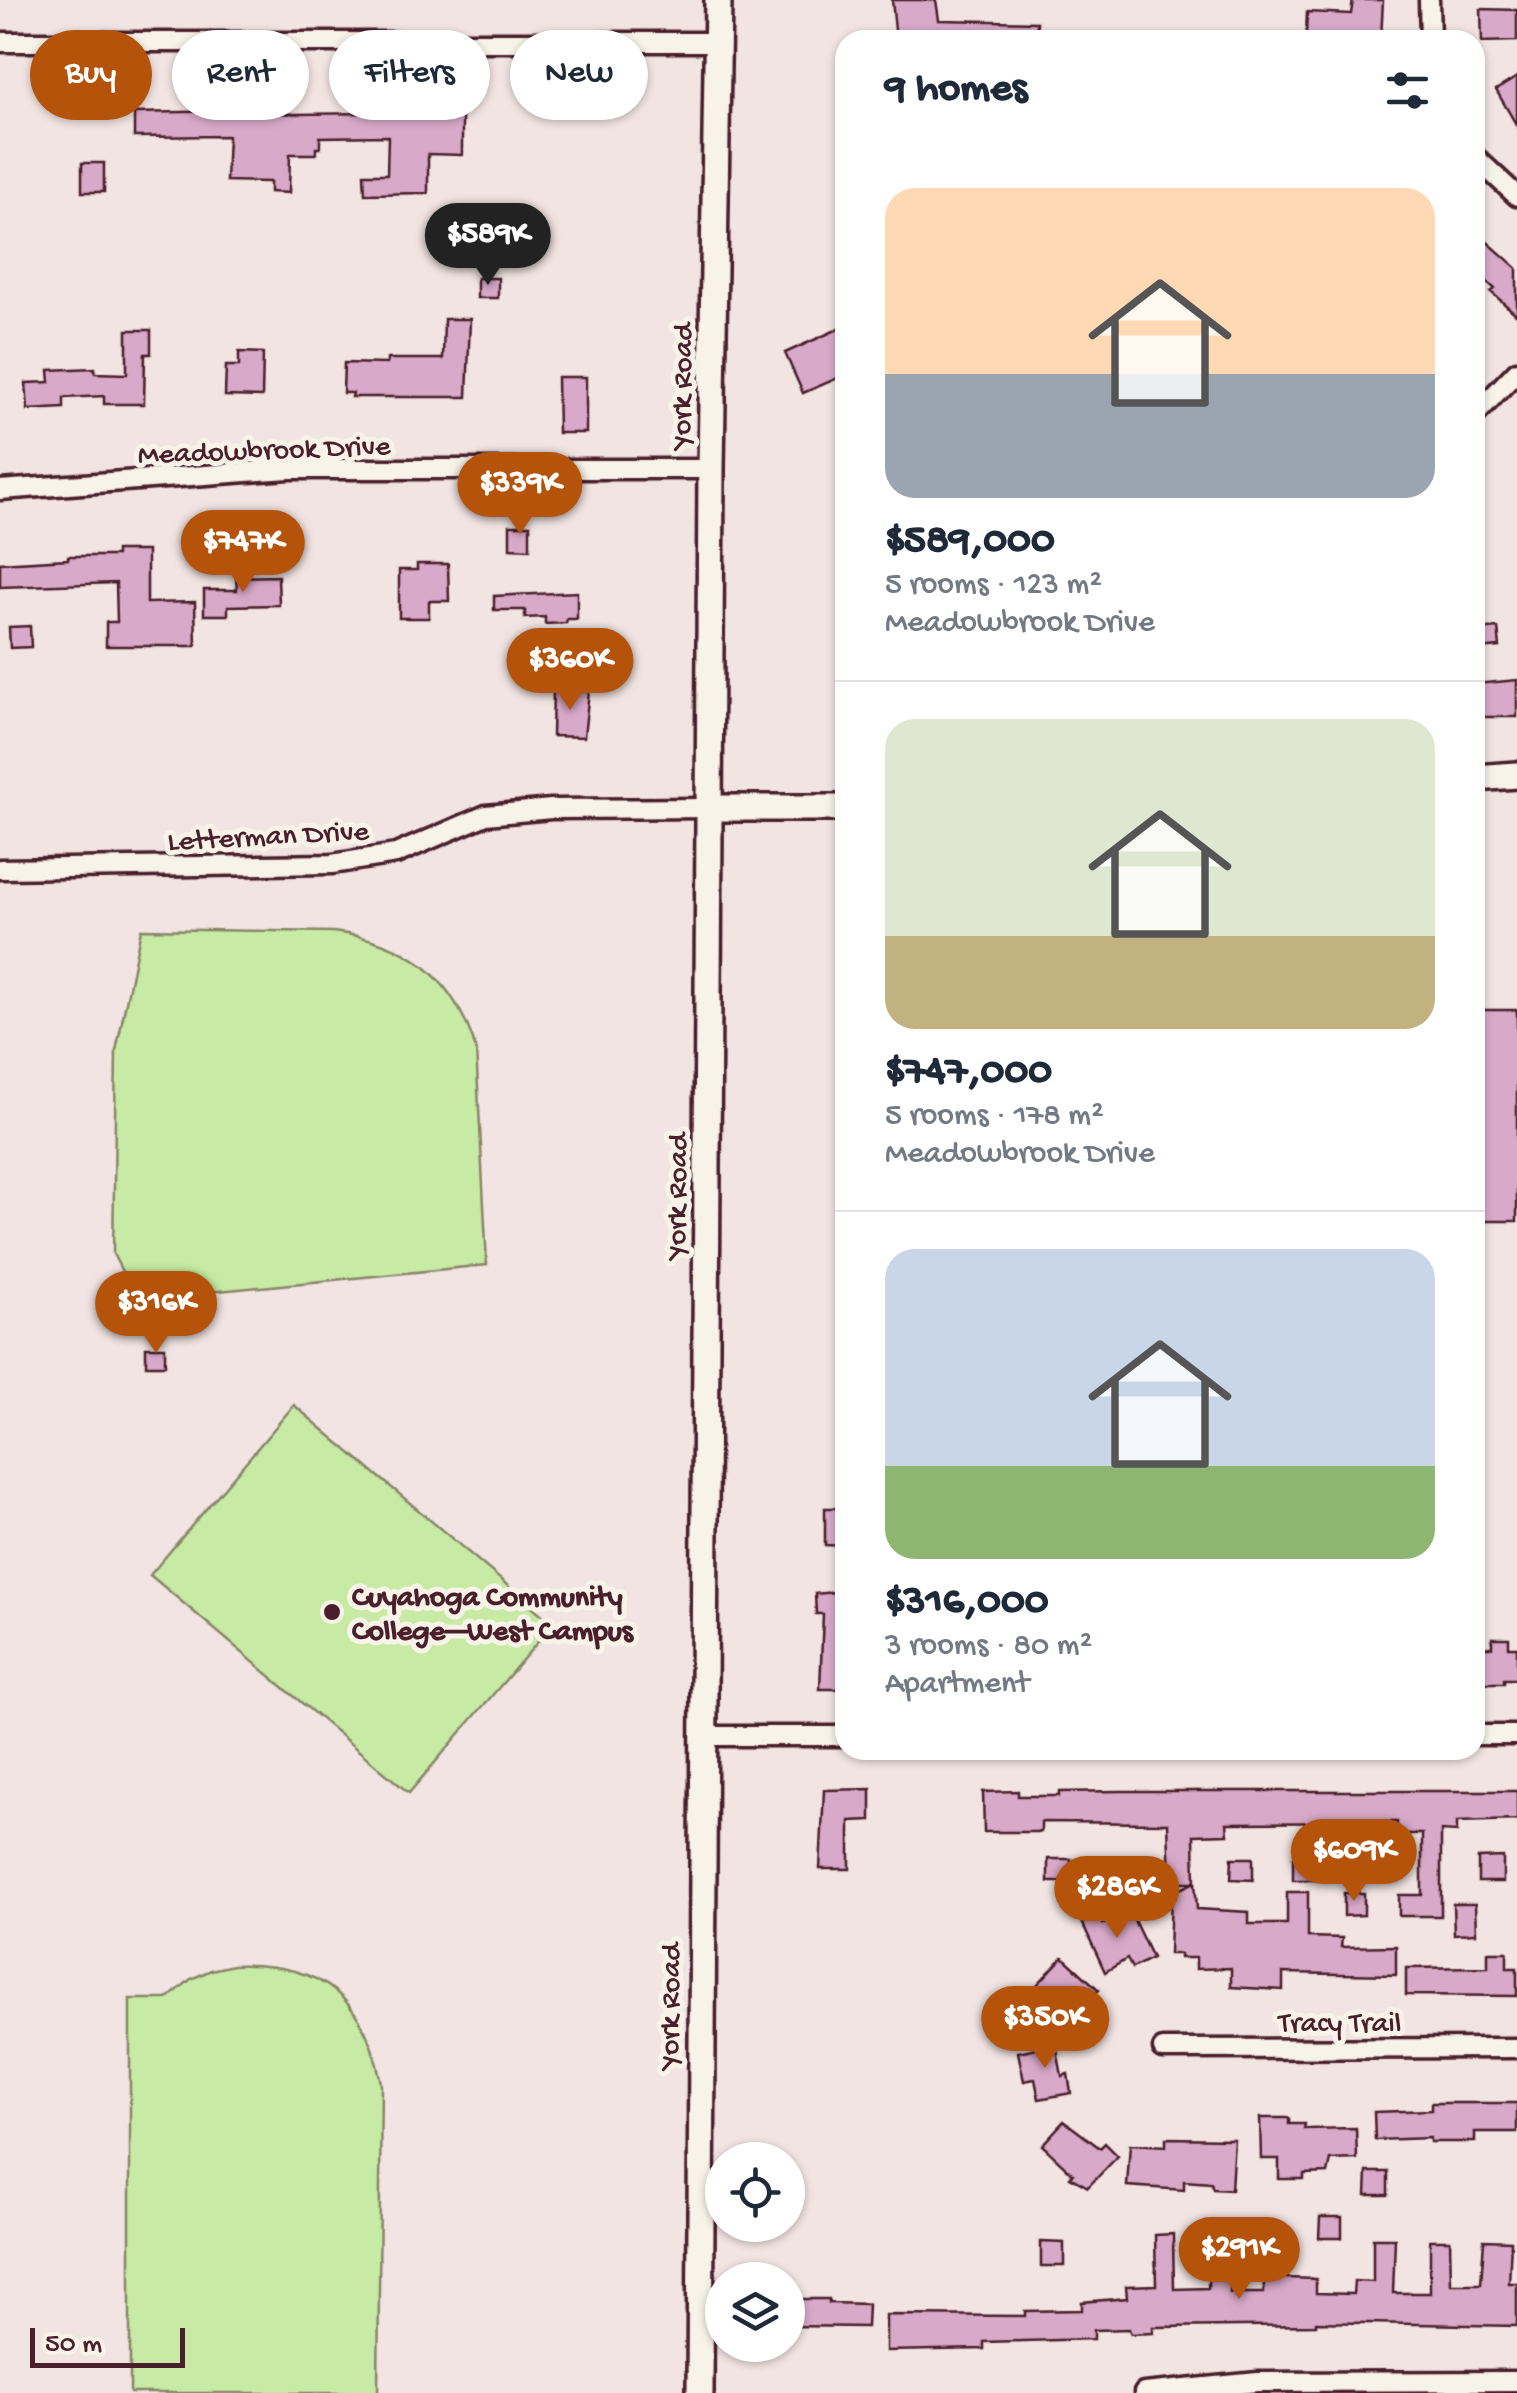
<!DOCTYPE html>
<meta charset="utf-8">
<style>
:root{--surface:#fff;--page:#f2f2f3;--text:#1f2937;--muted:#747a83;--line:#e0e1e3;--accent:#b45309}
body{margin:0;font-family:"Gochi Hand",sans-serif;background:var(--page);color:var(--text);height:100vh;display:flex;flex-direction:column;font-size:38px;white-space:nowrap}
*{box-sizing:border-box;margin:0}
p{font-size:32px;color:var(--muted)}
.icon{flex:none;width:55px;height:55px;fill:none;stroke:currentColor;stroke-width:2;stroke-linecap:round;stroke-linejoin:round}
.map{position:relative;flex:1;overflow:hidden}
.details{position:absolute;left:835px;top:30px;width:650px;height:1730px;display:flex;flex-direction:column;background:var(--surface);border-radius:30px;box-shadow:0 2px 8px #0004}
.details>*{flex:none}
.top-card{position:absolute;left:30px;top:30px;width:655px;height:90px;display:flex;gap:20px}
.controls{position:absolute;left:705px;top:2142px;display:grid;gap:20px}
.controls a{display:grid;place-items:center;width:100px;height:100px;border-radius:50%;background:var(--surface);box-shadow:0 2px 8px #0004;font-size:50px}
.scale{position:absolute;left:30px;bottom:25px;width:155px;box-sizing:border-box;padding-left:10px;border:5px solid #4a1f2b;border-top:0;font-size:28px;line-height:35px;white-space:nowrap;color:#4a1f2b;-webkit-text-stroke:8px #f7f3e8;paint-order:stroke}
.price{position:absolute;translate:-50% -85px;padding:0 22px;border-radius:35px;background:var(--accent);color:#fff;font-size:32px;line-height:65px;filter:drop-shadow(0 2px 5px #0008)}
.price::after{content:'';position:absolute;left:50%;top:60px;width:30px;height:22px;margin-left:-15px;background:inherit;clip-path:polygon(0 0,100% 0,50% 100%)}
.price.active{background:#222;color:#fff}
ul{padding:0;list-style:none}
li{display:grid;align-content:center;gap:20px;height:530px;padding:0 50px}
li+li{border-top:2px solid var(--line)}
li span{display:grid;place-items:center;height:310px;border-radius:30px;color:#555}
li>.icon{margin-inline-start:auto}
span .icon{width:180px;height:180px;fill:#fffc;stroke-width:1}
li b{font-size:42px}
h2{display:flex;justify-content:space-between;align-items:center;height:120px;padding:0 50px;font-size:42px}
.pill{padding:0 35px;border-radius:45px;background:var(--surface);box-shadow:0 2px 8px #0004;font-size:35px;line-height:90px}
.pill.active{background:var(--accent);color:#fff}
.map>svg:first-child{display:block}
</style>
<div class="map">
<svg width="1517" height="2393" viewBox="0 0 1517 2393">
<rect width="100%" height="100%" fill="#f1e4e2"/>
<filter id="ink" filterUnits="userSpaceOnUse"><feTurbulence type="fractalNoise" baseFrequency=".01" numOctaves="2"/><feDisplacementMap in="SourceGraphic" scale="20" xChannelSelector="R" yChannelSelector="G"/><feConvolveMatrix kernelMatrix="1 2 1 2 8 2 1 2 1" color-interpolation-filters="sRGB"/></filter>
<g filter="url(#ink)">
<g fill="#c7eba4" stroke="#888568" stroke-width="2.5">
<path d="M141,929L333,932C408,941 453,976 476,1049L487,1265L147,1298L126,1279L113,1254L116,1051Z"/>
<polygon points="294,1405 553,1624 409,1793 150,1575"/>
<path d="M233,1965C321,1962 366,1997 381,2084L378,2393H130V1999H167L191,1979L211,1970Z"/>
</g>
<g fill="#d9a9c9" stroke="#4a1f2b" stroke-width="2.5">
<polygon points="892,0 936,0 939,20 1037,22 1036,40 896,40"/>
<polygon points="1353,0 1383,0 1381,40 1341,40 1340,37 1306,35 1307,12 1351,14"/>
<polygon points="1481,9 1517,10 1517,41 1482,42"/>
<polygon points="1517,77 1517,126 1496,90"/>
<polygon points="232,111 295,114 454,112 456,116 462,116 462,155 428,154 428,193 365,194 364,174 387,174 388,136 320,137 320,148 316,148 316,154 290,154 289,193 270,192 270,182 226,181 228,136 134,137 134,113"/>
<rect x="82" y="163" width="22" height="29"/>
<polygon points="1475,231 1517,268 1517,315 1491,292 1495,289 1475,271"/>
<rect x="477" y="278" width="21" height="20"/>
<polygon points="444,319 470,319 467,397 352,397 353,393 343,393 344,363 387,364 387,359 443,359"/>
<polygon points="845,326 845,375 803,393 785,353"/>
<polygon points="127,330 151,330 151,354 145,354 144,404 104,404 104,396 64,398 64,408 28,410 26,383 50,382 49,370 95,368 95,373 127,374"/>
<polygon points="239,352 263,353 262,397 225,396 226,366 239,366"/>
<polygon points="557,377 586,377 586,433 558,433"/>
<polygon points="510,525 530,525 530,549 510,548"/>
<polygon points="116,551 147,551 147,603 195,602 196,646 106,646 106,622 117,622 116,583 0,587 0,563 68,559 68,556 116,556"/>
<polygon points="417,564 448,564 449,601 429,601 429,618 399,618 399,570 417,570"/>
<polygon points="278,576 279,605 228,606 228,615 204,615 204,590 237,590 236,577"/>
<polygon points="577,592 577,619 567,619 566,623 545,624 545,617 525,618 525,610 494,610 494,596"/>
<polygon points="30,626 31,647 10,648 9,627"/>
<polygon points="1498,628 1500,647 1478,649 1477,630"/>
<polygon points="1517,680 1517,717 1475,717 1475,684"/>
<polygon points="553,690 589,691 584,737 552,736"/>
<rect x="1475" y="1010" width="42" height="211"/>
<polygon points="120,1273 136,1288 117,1310 101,1294"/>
<rect x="146" y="1347" width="19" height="18"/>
<polygon points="825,1508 845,1508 845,1546 825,1545"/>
<polygon points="845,1591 845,1689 820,1689 823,1614 816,1614 815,1594"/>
<polygon points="1492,1638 1509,1638 1509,1647 1517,1647 1517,1679 1504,1679 1504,1683 1480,1683 1480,1647 1492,1647"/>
<polygon points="871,1789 871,1820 850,1821 850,1869 820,1869 824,1790"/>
<polygon points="1018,1791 1018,1796 1059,1796 1059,1792 1120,1791 1517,1791 1517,1820 1457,1822 1457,1832 1441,1831 1441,1916 1399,1916 1399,1895 1422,1895 1422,1834 1397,1834 1397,1822 1227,1823 1228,1834 1194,1835 1195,1882 1170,1882 1168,1823 1041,1822 1041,1832 984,1832 983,1792"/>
<rect x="1293" y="1857" width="25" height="23"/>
<polygon points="1354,1857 1379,1858 1379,1881 1354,1881"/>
<polygon points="1503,1857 1503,1882 1478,1882 1478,1858"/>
<polygon points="1106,1858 1130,1858 1129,1881 1105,1881"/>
<polygon points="1232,1858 1253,1858 1253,1880 1231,1879"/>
<rect x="1048" y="1859" width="23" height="23"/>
<polygon points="1195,1882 1197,1909 1249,1912 1249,1924 1287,1924 1287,1892 1308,1892 1308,1937 1342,1938 1341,1947 1396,1946 1396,1975 1283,1973 1283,1990 1231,1987 1231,1968 1196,1969 1196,1958 1180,1958 1180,1954 1169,1954 1171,1893"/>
<polygon points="1344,1893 1364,1893 1364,1915 1344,1916"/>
<polygon points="1453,1904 1475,1904 1476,1933 1454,1934"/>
<polygon points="1130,1912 1152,1958 1132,1968 1127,1959 1105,1972 1082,1922 1098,1914 1103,1924"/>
<polygon points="1488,1952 1507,1952 1507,1968 1517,1968 1517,1996 1406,1995 1406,1968 1488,1967"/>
<polygon points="1063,1957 1099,1990 1058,2028 1025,1998"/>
<polygon points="1056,2044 1062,2076 1068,2074 1071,2093 1039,2099 1035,2079 1024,2081 1018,2052"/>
<polygon points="1431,2103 1517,2103 1517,2132 1475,2132 1475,2142 1430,2142 1430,2138 1375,2140 1374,2112 1431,2110"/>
<polygon points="1260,2118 1289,2118 1289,2124 1305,2124 1304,2129 1356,2128 1357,2159 1331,2160 1328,2173 1304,2174 1304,2179 1279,2179 1279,2159 1261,2159"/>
<polygon points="1064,2121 1100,2148 1105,2143 1118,2156 1088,2187 1070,2177 1073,2174 1042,2145"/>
<polygon points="1166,2138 1234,2139 1231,2190 1213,2189 1211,2183 1184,2181 1184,2190 1127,2186 1130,2144 1166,2146"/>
<polygon points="1367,2172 1388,2172 1388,2195 1366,2195"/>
<polygon points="1320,2217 1342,2217 1342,2238 1319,2238"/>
<polygon points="1173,2234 1174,2289 1208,2288 1209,2243 1231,2243 1230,2293 1264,2293 1263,2240 1286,2240 1287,2278 1316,2279 1316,2293 1353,2294 1354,2281 1373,2282 1373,2238 1395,2238 1393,2293 1430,2293 1430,2240 1450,2240 1451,2284 1481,2284 1484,2240 1511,2241 1509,2283 1517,2283 1517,2326 1316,2322 1316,2325 1153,2327 1153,2333 1131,2334 1129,2329 1094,2330 1094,2339 984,2342 984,2349 886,2351 886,2315 1025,2316 1025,2311 1082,2310 1082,2302 1127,2298 1126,2286 1156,2285 1155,2235"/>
<polygon points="1041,2242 1064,2243 1064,2266 1041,2266"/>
<polygon points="788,2299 829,2299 829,2303 868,2304 867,2327 788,2326"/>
</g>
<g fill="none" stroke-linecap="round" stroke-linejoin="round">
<g stroke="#4a1f2b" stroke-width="25">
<g id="street">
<polyline points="1429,0 1430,40"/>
<polyline points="0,42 718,42"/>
<polyline points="1475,157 1517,196"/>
<polyline points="1475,415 1517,371"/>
<polyline points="0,490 289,469 711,469"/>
<polyline points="0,869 332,864 396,854 486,815 551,809 711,808"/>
<polyline points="1475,1735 1517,1735"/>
<polyline points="704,1736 845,1736"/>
<polyline points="1163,2049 1517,2048"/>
<polyline points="1144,2393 1258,2382 1517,2381"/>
</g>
</g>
<g stroke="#4a1f2b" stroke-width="32">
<g id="secondary">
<polyline points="1475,778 1517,775"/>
<polyline points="711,808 845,808"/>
<polyline points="700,2393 711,469 718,0"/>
</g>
</g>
<use href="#street" stroke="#f7f3e8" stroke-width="18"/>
<use href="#secondary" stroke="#f7f3e8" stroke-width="25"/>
</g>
</g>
<circle fill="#4a1f2b" stroke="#f7f3e8" stroke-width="4" cx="332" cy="1612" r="10"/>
<g text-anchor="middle" stroke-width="10" stroke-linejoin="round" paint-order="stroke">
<g font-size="30" fill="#4a1f2b" stroke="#f7f3e8">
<text transform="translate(680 386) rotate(-89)" y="10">York Road</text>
<text transform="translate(264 448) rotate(-2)" y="10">Meadowbrook Drive</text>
<text transform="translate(268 834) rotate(-3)" y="10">Letterman Drive</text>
<text transform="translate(675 1196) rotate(-89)" y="10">York Road</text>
<text transform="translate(668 2006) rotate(-89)" y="10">York Road</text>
<text x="1340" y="2031">Tracy Trail</text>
</g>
<g font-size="30" font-weight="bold" fill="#4a1f2b" stroke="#f7f3e8" text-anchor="start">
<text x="352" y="1605">Cuyahoga Community<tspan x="352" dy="34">College—West Campus</tspan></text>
</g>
</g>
</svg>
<div class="controls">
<a><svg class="icon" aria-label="locate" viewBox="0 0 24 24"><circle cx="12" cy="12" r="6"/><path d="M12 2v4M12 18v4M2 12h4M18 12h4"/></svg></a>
<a><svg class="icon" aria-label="layers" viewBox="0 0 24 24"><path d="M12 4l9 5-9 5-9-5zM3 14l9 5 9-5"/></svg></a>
</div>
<div class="scale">50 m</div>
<b class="price active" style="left:488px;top:288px">$589K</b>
<b class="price" style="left:520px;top:537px">$339K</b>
<b class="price" style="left:243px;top:595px">$747K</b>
<b class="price" style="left:570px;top:713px">$360K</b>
<b class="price" style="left:156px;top:1356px">$316K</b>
<b class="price" style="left:1354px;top:1904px">$609K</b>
<b class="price" style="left:1117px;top:1941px">$286K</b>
<b class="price" style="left:1045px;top:2071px">$350K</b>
<b class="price" style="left:1239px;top:2302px">$291K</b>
<div class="top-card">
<a class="pill active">Buy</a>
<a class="pill">Rent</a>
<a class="pill">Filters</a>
<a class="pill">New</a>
</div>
<section class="details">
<h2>9 homes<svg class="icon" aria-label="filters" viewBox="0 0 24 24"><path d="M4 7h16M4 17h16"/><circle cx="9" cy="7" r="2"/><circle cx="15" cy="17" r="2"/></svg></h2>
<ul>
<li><span style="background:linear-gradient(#ffd9b3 60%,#9aa5b1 0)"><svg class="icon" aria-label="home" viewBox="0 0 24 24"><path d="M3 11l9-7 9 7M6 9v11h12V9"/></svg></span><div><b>$589,000</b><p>5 rooms · 123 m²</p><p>Meadowbrook Drive</p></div></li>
<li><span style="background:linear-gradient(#dfe7d0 70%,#c2b280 0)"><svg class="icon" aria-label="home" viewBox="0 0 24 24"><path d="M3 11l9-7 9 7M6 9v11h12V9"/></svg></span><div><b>$747,000</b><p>5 rooms · 178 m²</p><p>Meadowbrook Drive</p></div></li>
<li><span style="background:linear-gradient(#c9d6e8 70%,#8fb573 0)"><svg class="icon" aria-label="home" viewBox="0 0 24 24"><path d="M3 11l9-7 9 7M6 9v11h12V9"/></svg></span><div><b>$316,000</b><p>3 rooms · 80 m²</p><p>Apartment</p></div></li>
</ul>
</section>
</div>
